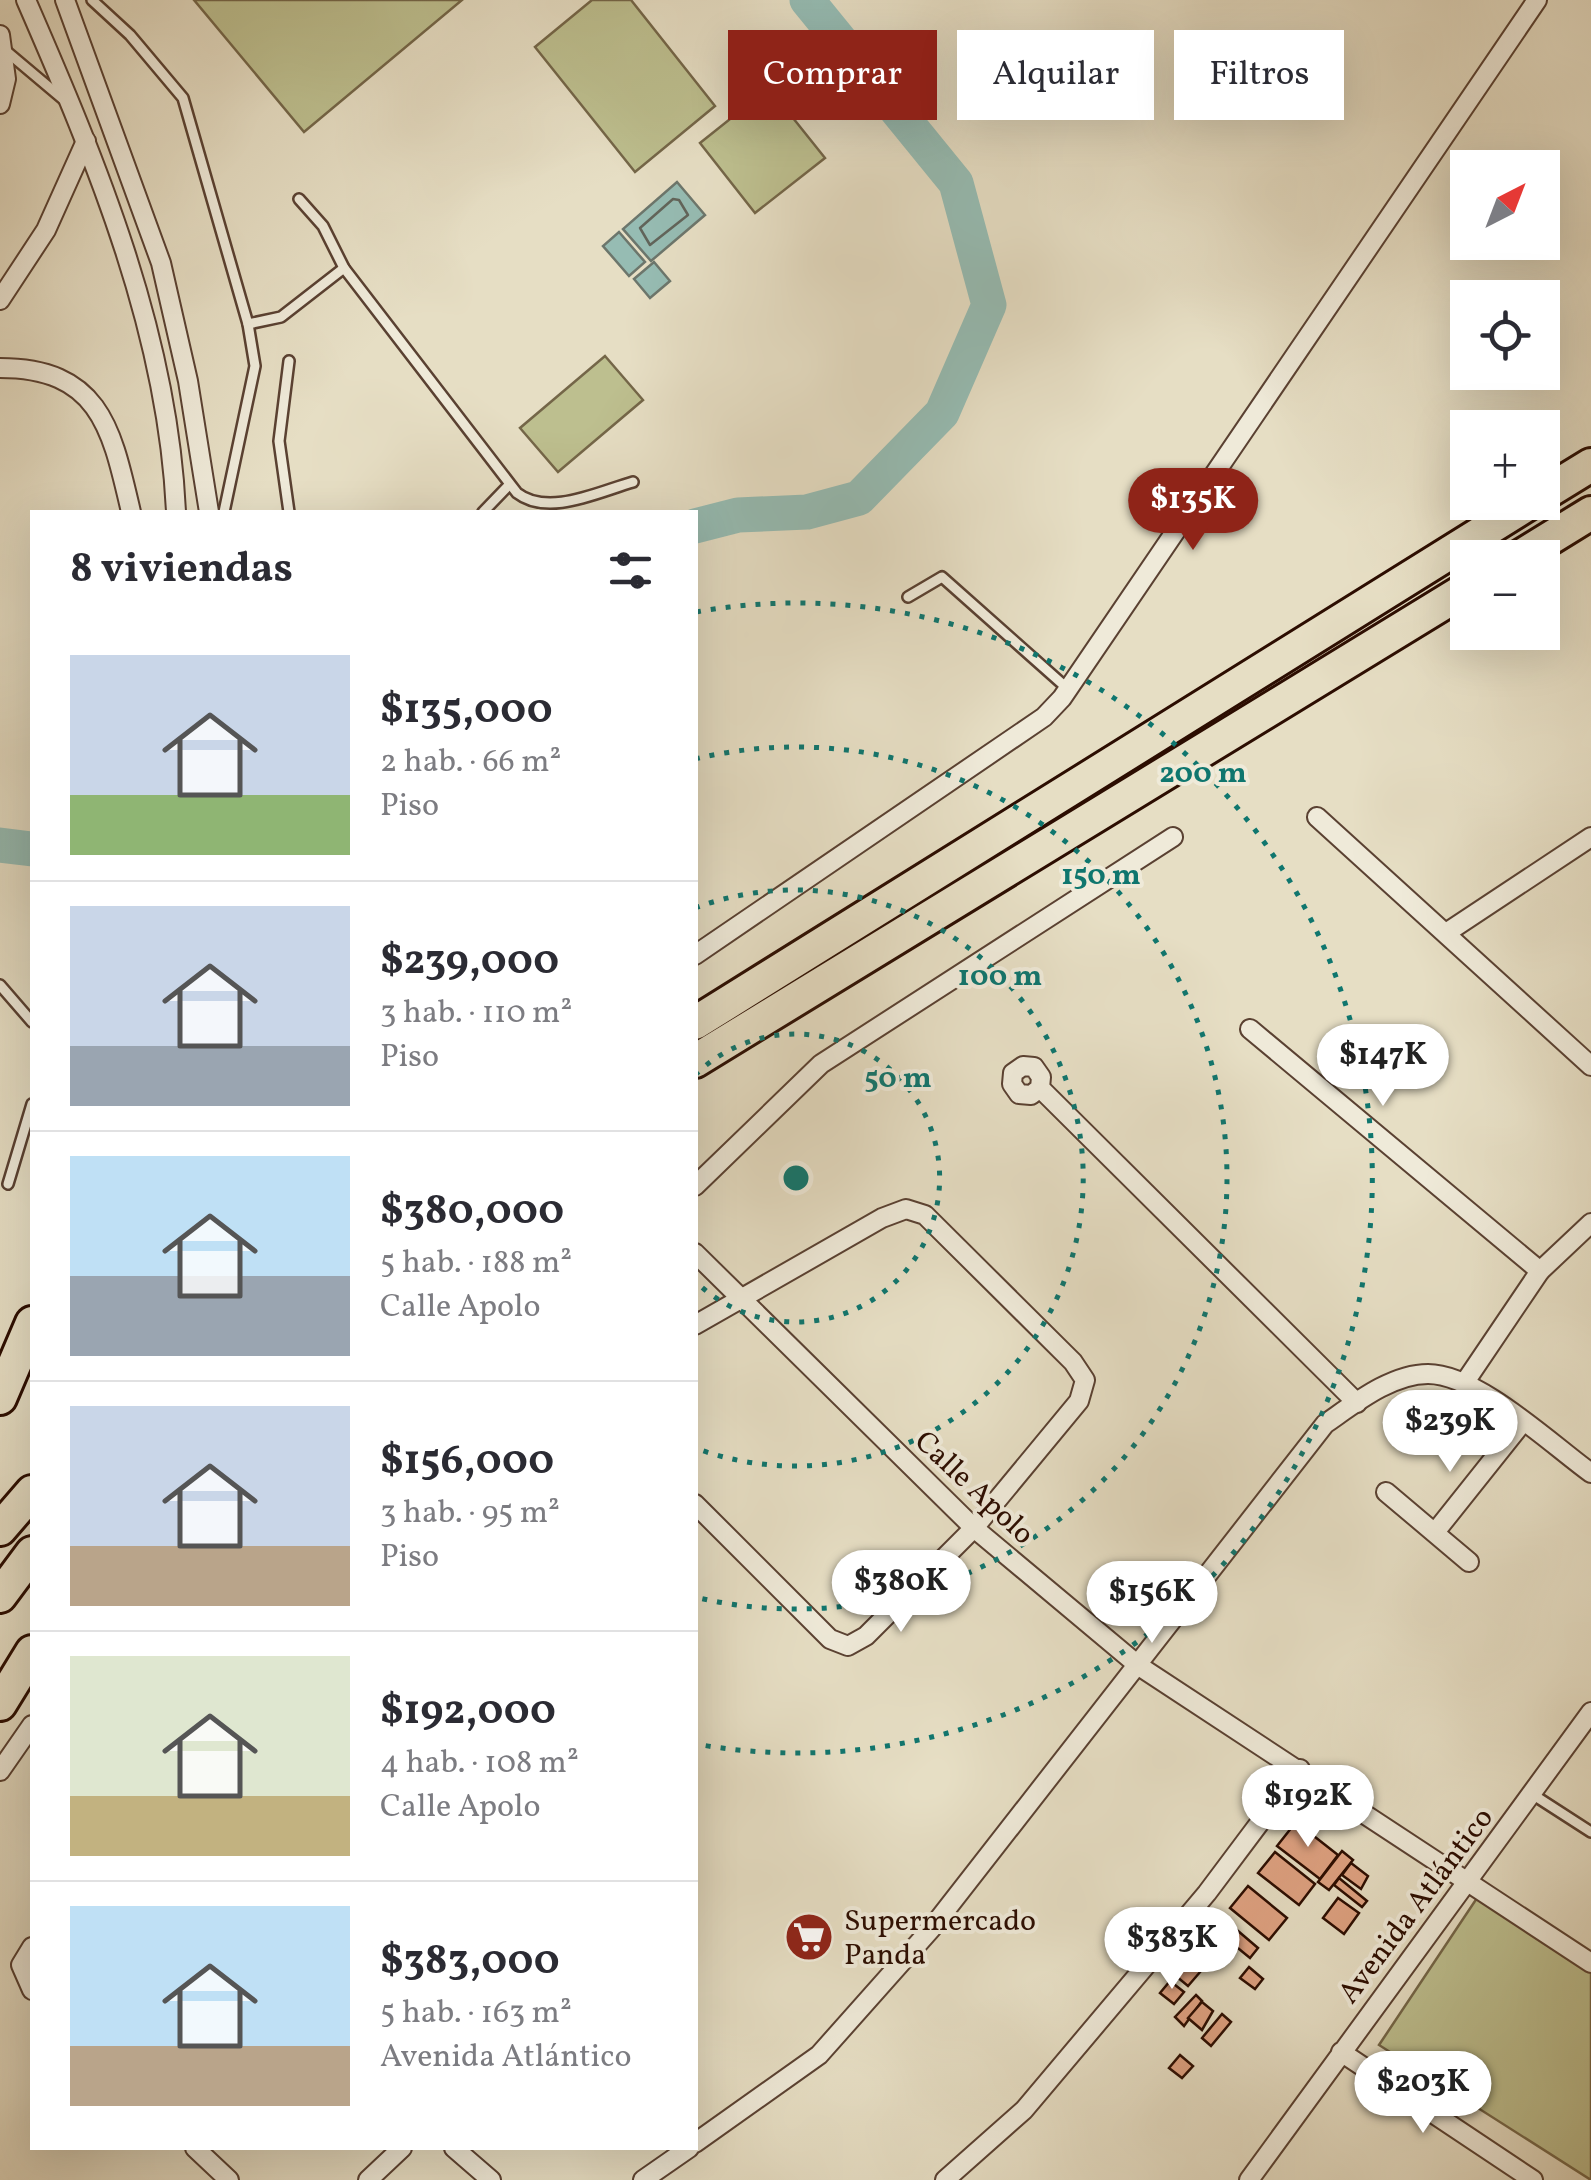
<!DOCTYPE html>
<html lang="es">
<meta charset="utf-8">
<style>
:root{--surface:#fff;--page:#f2f2f3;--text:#2b2b33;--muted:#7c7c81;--line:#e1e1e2;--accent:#8f2418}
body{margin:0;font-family:Vollkorn,serif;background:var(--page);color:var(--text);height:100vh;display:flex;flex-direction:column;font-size:38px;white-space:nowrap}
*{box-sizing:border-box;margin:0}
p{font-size:32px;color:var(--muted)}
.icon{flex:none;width:55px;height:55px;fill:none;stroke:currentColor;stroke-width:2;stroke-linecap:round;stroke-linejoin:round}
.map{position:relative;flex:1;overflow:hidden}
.sheet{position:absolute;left:30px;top:510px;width:668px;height:1640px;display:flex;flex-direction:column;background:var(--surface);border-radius:0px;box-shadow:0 10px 40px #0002}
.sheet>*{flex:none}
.hud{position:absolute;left:728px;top:30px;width:712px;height:90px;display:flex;gap:20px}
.needle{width:65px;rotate:42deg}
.tools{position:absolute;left:1450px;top:150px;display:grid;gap:20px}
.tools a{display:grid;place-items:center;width:110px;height:110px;border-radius:0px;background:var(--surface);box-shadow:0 10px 40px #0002;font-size:50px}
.price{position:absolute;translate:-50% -85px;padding:0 22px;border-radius:35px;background:#fff;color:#222;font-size:32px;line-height:65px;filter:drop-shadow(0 2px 5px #0008)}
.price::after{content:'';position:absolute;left:50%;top:60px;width:30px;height:22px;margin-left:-15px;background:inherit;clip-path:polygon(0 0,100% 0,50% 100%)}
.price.on{background:var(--accent);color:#fff}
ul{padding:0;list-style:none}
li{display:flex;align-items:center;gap:30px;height:250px;padding:0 40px}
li+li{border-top:2px solid var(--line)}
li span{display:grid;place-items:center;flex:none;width:280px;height:200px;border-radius:0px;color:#555}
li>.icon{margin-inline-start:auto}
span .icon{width:120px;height:120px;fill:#fffc;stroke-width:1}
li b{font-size:42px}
h2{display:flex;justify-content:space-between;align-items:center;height:120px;padding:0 40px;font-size:42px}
.pill{padding:0 35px;border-radius:0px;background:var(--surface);box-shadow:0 10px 40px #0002;font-size:35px;line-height:90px}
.pill.on{background:var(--accent);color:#fff}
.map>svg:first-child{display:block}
</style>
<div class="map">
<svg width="1591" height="2180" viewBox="0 0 1591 2180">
<rect width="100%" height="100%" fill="#e6dec4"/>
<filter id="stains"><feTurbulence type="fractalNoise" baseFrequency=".002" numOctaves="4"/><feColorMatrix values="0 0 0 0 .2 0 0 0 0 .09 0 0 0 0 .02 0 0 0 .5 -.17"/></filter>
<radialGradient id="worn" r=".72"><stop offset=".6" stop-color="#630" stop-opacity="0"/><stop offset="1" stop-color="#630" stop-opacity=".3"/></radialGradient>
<g fill="#bdbf8f" stroke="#746648" stroke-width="2.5">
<polygon points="194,0 462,0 304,132"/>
<polygon points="592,0 631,0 715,106 635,172 535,47"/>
<polygon points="769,88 825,158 755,213 700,143"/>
<polygon points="605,356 643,400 558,472 520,428"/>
<polygon points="1481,1892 1591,1969 1591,2180 1379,2045"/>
</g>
<g fill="#96bcb3" stroke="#6c766c" stroke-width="2.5">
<polygon points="677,182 705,215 651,261 623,229"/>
<polygon points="619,232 645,262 629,276 603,246"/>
<polygon points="654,262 670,281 650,298 634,279"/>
</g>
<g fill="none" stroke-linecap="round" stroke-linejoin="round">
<polygon stroke="#61645a" stroke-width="2.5" points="673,199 679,200 688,215 650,245 640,228"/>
<g stroke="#96bcb3" stroke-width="35">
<polyline points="695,526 738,515 807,512 859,498 942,413 989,305 956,183 807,0"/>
<polyline points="0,845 32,849"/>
</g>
</g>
<g fill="#dfa282" stroke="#2c0d01" stroke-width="2.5">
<polygon points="1296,1822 1338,1855 1320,1879 1277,1846"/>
<polygon points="1342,1851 1353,1860 1329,1890 1318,1882"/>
<polygon points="1275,1852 1315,1884 1299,1905 1258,1873"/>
<polygon points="1351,1863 1368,1876 1361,1889 1342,1875"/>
<polygon points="1339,1878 1367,1901 1362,1907 1334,1885"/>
<polygon points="1248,1886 1287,1918 1269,1940 1230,1908"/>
<polygon points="1338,1898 1359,1913 1344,1934 1323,1918"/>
<polygon points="1231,1925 1258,1948 1250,1958 1222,1935"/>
<polygon points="1194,1953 1207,1964 1188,1986 1176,1976"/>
<polygon points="1249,1967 1263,1979 1255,1989 1240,1978"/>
<polygon points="1170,1981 1184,1992 1174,2004 1160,1993"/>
<polygon points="1196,1995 1202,2001 1184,2026 1175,2017"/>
<polygon points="1202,2002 1213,2011 1202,2030 1188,2018"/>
<polygon points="1222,2014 1231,2022 1211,2046 1202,2038"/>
<polygon points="1180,2055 1193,2066 1182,2078 1169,2068"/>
</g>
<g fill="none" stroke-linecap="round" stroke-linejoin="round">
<g stroke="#5a4132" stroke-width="14">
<g id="lane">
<polyline points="92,0 130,35 183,98 248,324 255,366 224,512"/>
<polyline points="6,51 63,99"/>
<path d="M299,199L323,226L344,268L517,493C548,517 598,492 633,482"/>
<polyline points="248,324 281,317 344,268"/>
<polyline points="289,361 279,441 289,512"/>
<polyline points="483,512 509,485"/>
<polyline points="908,597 942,577 1068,689"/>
<polyline points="0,985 32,1022"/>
<polyline points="8,1184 32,1104"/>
<polyline points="1532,1794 1591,1832"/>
</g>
</g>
<g stroke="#5a4132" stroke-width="22">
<g id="street">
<path d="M26,0C97,163 168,333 176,512"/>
<polyline points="65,0 161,263 188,381 209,512"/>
<polyline points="0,35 6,79 0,104"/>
<polyline points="0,300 46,230 86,141"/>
<path d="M0,368C101,368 112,431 131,512"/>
<polyline points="1317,817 1591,1066"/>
<polyline points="1446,933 1591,837"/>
<polyline points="695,955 1044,717 1062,698 1537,0"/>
<polyline points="1250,1029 1540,1271 1465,1382"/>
<polyline points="1040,1088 1031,1095 1019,1094 1012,1084 1013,1073 1023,1066 1034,1067 1041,1077 1040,1088 1357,1403"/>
<polyline points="695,1186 821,1064 1173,837"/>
<polyline points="695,1253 974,1528 1139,1666 1591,1963"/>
<polyline points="1540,1271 1591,1223"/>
<polyline points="695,1325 882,1218 906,1209 925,1215 1073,1362 1085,1380 1079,1401 974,1528 866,1636 848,1646 830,1639 695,1504"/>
<polyline points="1386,1492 1469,1562"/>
<polyline points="1436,1531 1522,1423"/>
<polyline points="0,1771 32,1725"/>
<polyline points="32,1947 21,1965 32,1990"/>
<polyline points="1341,2052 1533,2180"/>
<path d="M695,2143L819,2055L931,1929L1325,1424C1354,1404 1391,1374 1428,1374C1477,1374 1551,1444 1591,1473"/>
<polyline points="195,2148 229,2180"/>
<polyline points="454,2148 491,2180"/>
<polyline points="368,2180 402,2148"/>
<polyline points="643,2180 689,2148"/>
<polyline points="945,2180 1024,2110 1207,1893 1300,1769"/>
<polyline points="1249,2180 1591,1712"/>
</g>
</g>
<g stroke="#2c0d01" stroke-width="38">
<g id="highway">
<polyline points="1542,495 1591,465"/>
<polyline points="1518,558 1591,513"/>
<polyline points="695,1023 1531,502"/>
<polyline points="695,1061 1468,588"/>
<polyline points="0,1398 32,1323"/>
<polyline points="0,1529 32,1492"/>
<polyline points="0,1596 32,1553"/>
<polyline points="0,1704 32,1652"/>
</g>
</g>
<use href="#lane" stroke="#efead9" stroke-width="9"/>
<use href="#street" stroke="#efead9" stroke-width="18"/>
<use href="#highway" stroke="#e6dec4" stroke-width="32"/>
</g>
<g fill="none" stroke="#0f766e" stroke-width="5" stroke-dasharray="5 10">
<path d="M695 1075A144 144 0 1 1 695 1281"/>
<path d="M695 908A288 288 0 1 1 695 1448"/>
<path d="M695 759A431 431 0 1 1 695 1597"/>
<path d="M696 612A575 575 0 1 1 696 1744"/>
</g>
<defs>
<g id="supermarket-disc" transform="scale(2.5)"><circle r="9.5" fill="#8f2418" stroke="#efead9"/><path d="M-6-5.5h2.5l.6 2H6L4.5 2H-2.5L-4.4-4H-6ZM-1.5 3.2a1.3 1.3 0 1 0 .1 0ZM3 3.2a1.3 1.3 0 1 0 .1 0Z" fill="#fff"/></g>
</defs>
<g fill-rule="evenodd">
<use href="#supermarket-disc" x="809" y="1937"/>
</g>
<g text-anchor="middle" stroke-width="8" stroke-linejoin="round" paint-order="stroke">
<g font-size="30" fill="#2c0d01" stroke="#efead9">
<text transform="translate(975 1487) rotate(43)" y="10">Calle Apolo</text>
<text transform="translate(1415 1905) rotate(-53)" y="10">Avenida Atlántico</text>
</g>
<g font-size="30" fill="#2c0d01" stroke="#efead9" text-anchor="start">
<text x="844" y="1930">Supermercado<tspan x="844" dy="34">Panda</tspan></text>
</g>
</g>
<circle cx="796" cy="1178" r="15" fill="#0f766e" stroke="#efead9" stroke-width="5"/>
<g font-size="30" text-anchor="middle" font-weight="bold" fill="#0f766e" stroke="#efead9" stroke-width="8" stroke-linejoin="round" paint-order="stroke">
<text x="1203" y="782">200 m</text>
<text x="1101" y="884">150 m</text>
<text x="1000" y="985">100 m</text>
<text x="898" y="1087">50 m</text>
</g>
<rect width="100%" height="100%" filter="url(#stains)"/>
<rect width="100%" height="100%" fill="url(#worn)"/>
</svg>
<div class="tools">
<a><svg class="needle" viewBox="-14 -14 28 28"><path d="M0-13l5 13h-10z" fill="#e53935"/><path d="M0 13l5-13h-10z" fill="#7c7c81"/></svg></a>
<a><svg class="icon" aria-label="locate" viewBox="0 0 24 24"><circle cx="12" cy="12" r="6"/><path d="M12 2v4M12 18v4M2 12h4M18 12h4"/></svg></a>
<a>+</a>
<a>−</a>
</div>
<b class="price on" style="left:1193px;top:553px">$135K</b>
<b class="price" style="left:1383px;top:1109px">$147K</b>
<b class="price" style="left:1450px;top:1475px">$239K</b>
<b class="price" style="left:901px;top:1635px">$380K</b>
<b class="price" style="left:1152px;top:1646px">$156K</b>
<b class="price" style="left:1308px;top:1850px">$192K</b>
<b class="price" style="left:1172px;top:1992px">$383K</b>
<b class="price" style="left:1423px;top:2136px">$203K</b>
<div class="hud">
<a class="pill on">Comprar</a>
<a class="pill">Alquilar</a>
<a class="pill">Filtros</a>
</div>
<section class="sheet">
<h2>8 viviendas<svg class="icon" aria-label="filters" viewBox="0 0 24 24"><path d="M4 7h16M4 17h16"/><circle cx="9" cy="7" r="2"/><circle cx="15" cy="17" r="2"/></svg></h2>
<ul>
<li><span style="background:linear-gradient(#c9d6e8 70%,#8fb573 0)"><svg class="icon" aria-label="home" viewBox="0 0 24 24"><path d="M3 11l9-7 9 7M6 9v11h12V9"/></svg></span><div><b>$135,000</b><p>2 hab. · 66 m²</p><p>Piso</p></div></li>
<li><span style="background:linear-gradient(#c9d6e8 70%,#9aa5b1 0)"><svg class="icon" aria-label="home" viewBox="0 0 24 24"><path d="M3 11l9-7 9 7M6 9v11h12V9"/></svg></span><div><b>$239,000</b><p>3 hab. · 110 m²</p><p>Piso</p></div></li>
<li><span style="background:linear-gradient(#bfe0f5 60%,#9aa5b1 0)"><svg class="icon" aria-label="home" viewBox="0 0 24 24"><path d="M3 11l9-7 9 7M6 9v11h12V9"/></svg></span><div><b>$380,000</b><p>5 hab. · 188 m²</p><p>Calle Apolo</p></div></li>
<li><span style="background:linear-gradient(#c9d6e8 70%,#b9a48a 0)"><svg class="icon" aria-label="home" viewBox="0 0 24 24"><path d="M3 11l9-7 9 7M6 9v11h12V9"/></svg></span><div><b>$156,000</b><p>3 hab. · 95 m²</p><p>Piso</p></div></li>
<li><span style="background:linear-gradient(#dfe7d0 70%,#c2b280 0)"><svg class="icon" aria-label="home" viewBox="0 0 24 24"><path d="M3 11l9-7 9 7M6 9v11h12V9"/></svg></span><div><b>$192,000</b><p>4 hab. · 108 m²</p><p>Calle Apolo</p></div></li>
<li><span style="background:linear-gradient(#bfe0f5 70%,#b9a48a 0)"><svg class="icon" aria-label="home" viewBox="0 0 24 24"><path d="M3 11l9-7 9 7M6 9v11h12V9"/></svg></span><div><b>$383,000</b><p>5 hab. · 163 m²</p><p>Avenida Atlántico</p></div></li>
</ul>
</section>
</div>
